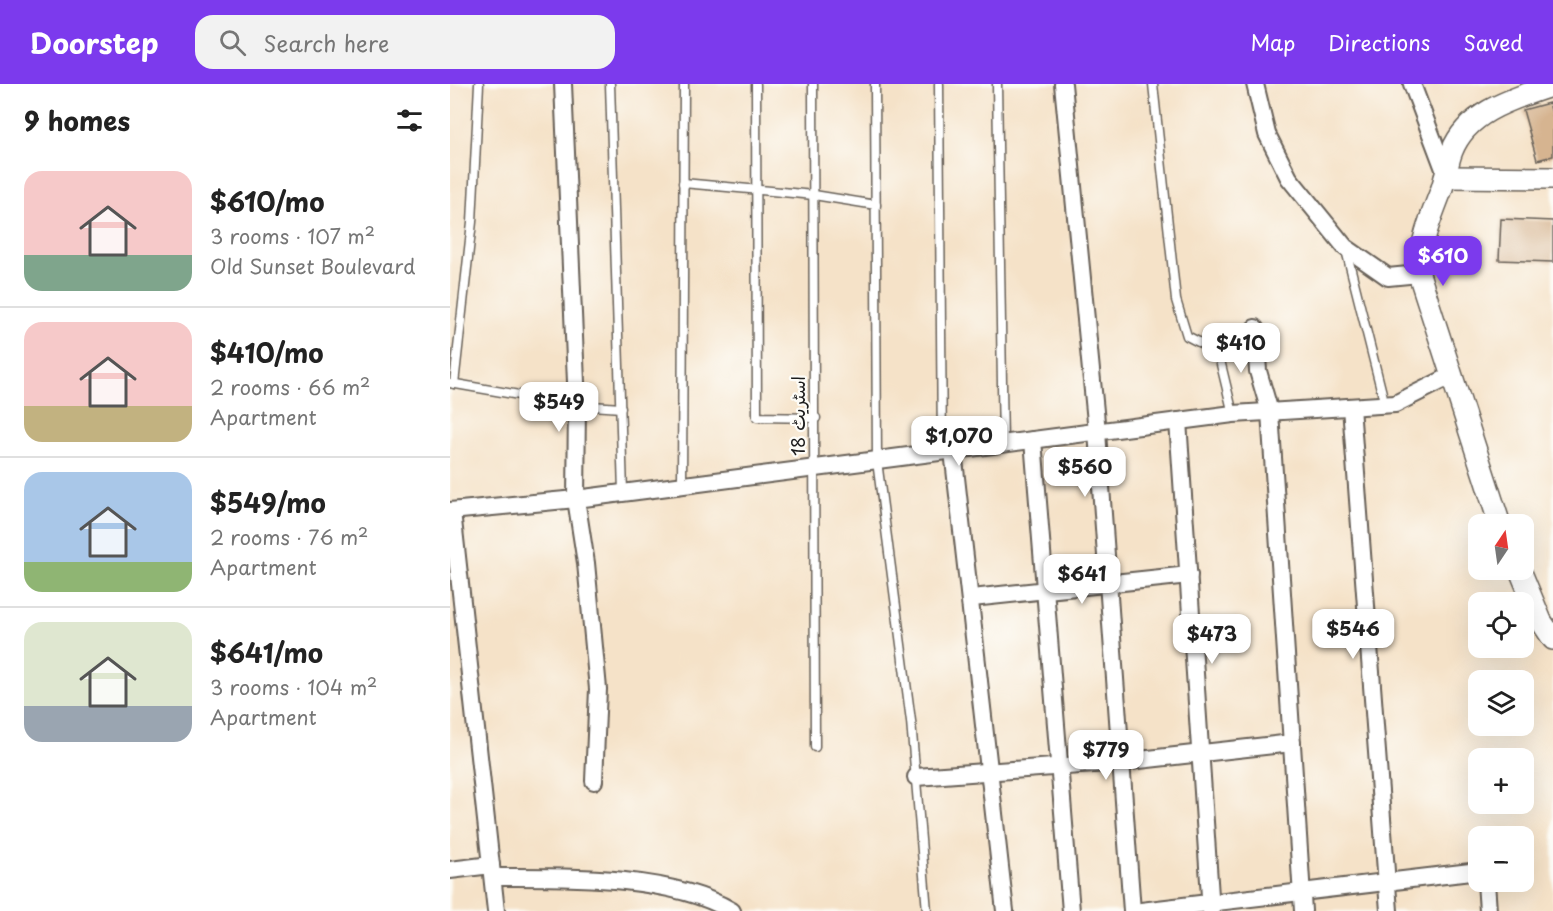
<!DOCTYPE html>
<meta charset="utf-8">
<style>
:root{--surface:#fff;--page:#f2f2f2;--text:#222;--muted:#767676;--line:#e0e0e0;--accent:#7c3aed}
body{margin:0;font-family:"Playpen Sans","Playpen Sans Arabic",sans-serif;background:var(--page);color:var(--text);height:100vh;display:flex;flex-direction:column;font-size:22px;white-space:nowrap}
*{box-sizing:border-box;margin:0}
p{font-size:20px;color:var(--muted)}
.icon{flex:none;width:33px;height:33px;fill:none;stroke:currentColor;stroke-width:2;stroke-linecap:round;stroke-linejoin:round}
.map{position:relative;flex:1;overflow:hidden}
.panel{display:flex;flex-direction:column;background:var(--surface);width:450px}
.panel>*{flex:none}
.needle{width:39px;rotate:13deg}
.fabs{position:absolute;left:1018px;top:430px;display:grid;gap:12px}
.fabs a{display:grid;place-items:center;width:66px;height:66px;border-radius:12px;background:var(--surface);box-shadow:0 6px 24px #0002;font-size:30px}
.price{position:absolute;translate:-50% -51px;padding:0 14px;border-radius:12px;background:#fff;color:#222;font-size:20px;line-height:39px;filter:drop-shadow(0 2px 3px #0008)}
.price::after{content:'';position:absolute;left:50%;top:36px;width:18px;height:14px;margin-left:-9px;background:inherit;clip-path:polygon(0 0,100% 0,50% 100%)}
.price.current{background:var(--accent);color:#fff}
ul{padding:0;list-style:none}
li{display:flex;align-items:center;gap:18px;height:150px;padding:0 24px}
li+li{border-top:2px solid var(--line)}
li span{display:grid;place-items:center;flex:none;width:168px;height:120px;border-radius:18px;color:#555}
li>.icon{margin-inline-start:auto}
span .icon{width:72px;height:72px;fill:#fffc;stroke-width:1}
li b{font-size:26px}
h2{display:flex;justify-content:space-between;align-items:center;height:72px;padding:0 24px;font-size:26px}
header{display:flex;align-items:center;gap:36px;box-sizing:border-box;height:84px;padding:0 30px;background:var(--accent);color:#fff}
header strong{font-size:28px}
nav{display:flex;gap:33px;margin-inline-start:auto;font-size:21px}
.search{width:420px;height:54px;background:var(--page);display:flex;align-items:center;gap:15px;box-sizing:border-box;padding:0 21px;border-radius:18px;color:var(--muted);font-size:22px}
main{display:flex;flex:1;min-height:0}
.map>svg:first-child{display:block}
</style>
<header>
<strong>Doorstep</strong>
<div class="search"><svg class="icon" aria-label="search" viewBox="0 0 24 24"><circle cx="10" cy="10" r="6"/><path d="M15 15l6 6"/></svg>Search here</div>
<nav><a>Map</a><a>Directions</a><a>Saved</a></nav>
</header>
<main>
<section class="panel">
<h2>9 homes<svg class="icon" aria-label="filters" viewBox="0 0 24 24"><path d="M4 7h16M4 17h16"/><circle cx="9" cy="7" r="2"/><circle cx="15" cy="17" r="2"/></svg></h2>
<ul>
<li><span style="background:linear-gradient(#f6c9c9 70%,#7fa58c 0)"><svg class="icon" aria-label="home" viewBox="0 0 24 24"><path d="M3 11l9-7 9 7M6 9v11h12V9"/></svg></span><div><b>$610/mo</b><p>3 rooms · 107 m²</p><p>Old Sunset Boulevard</p></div></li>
<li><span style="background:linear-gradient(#f6c9c9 70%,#c2b280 0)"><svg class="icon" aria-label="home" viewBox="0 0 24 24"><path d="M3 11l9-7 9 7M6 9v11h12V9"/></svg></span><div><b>$410/mo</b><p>2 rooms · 66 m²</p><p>Apartment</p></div></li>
<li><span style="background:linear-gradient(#a9c7e8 75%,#8fb573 0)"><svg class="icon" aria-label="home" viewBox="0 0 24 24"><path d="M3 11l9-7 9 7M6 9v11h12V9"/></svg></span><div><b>$549/mo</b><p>2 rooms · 76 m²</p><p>Apartment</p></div></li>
<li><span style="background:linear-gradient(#dfe7d0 70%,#9aa5b1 0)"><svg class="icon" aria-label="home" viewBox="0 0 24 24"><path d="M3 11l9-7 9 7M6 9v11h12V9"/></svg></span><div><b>$641/mo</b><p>3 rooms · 104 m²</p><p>Apartment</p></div></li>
</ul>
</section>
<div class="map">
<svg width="1103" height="827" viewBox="0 0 1103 827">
<rect width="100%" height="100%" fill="#fdfcf7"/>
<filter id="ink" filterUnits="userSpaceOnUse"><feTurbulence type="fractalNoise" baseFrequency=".0167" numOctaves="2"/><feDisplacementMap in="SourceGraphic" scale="12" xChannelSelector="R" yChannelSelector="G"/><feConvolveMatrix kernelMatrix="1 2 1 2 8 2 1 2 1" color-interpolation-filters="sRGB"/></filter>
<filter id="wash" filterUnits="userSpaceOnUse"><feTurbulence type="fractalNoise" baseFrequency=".008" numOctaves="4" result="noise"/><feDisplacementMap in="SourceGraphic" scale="24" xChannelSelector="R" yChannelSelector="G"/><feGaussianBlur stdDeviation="1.35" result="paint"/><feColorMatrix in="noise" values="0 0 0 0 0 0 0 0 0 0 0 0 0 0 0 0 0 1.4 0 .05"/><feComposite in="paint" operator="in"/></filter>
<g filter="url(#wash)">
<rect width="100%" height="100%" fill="#f5e2c8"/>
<g id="blocks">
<g fill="#d6b490">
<polygon points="1099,19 1103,33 1103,72 1087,76 1073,26"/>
<polygon points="1051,135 1103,137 1103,178 1049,176"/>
</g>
</g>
</g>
<g filter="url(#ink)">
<use href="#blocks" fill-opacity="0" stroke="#686158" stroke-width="1.5"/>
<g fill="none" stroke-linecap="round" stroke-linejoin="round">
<g stroke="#686158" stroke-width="11">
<g id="service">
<polyline points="160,0 173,408"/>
<polyline points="306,0 307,333 366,334"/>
<polyline points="363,0 365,663"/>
<polyline points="425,0 427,377 461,637 477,827"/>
<polyline points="489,0 492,368"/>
<polyline points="547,0 553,360"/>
<polyline points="703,0 726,216 737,252 768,268 783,330"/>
<polyline points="233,99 364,111 426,121"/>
<polyline points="896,166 935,321"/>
<polyline points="0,299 127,321 171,324"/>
<polyline points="4,300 22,138 29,0"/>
<polyline points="232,401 234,0"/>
</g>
</g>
<g stroke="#686158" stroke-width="20">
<g id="minor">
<polyline points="113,0 127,321 126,415 136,479 148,605 144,697"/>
<polyline points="613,0 647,348 682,827"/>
<polyline points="805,0 817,50 839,94 895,163 938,193 969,190"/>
<polyline points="962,0 997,93"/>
<polyline points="805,244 808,287 820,328 853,827"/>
<polyline points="901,323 939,827"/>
<polyline points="728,337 761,827"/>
<polyline points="583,356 621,827"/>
<polyline points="503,367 555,827"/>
<polyline points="0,427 126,415 783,330 945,320 1003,291"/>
<polyline points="2,427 46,827"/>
<polyline points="522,514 739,491"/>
<polyline points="466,693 671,678 842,659"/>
<polyline points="0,786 41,781"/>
<path d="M43,793C113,793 220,790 282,827"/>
<polyline points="1036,798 1038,827"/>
<polyline points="691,827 1029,787"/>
</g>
</g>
<g stroke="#686158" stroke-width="24">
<g id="tertiary">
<polyline points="997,93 1103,94"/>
<path d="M1050,441L969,190C970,160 980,135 991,107C996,94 997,79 1002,67C1018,26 1066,14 1103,1"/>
<polyline points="1070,486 1091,537 1103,555"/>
</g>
</g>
<use href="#service" stroke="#fff" stroke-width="8"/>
<use href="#minor" stroke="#fff" stroke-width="16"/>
<use href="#tertiary" stroke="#fff" stroke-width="21"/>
</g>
</g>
<g text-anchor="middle" stroke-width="4.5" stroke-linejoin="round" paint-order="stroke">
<g font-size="18" fill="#1c1c1c" stroke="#fdfcf7">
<text transform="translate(349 332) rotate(-90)" y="6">اسٹریٹ 18</text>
</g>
</g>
</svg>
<div class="fabs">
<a><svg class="needle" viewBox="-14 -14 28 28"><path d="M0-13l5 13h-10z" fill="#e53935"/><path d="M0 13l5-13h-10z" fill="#767676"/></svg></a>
<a><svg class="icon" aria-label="locate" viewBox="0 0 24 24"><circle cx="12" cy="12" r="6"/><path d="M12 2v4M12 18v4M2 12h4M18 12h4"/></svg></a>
<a><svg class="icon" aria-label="layers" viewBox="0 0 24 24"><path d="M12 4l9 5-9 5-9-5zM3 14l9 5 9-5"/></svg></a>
<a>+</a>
<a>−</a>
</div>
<b class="price current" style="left:993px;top:203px">$610</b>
<b class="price" style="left:791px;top:290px">$410</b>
<b class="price" style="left:109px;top:349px">$549</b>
<b class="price" style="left:509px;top:383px">$1,070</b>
<b class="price" style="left:635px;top:414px">$560</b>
<b class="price" style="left:632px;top:521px">$641</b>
<b class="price" style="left:903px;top:576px">$546</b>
<b class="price" style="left:762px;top:581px">$473</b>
<b class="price" style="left:656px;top:697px">$779</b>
</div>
</main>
